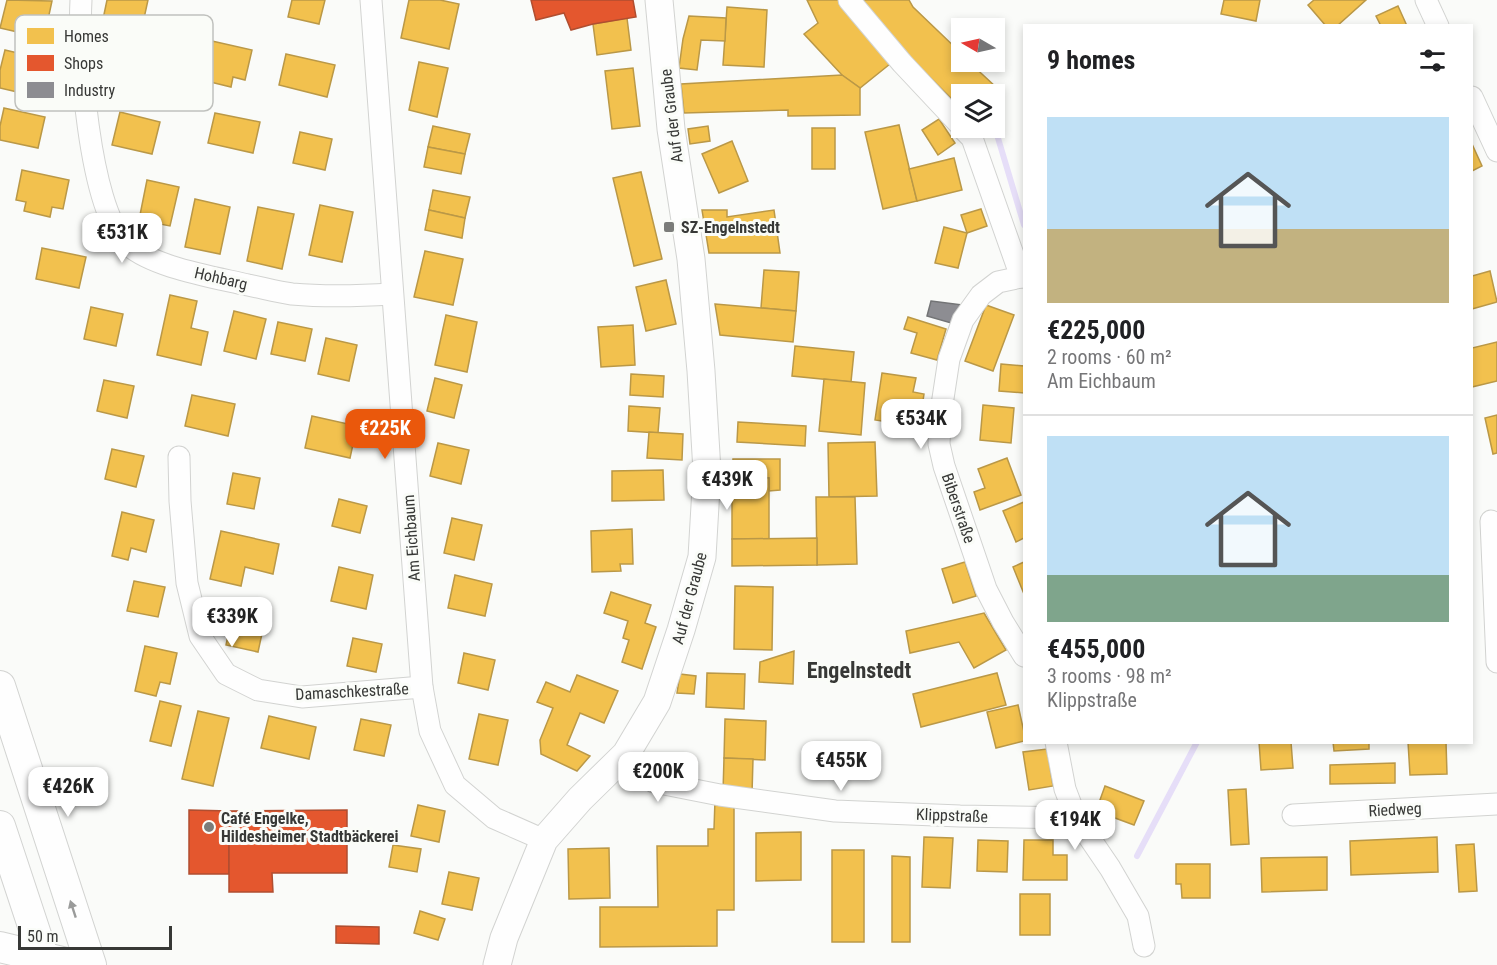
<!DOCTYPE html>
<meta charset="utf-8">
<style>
:root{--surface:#fff;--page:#f6f6f6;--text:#202124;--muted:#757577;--line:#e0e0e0;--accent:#ea580c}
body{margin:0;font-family:"Roboto Condensed",sans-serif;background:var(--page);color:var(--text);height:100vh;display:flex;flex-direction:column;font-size:22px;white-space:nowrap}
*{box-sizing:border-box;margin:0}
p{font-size:20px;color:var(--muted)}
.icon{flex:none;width:33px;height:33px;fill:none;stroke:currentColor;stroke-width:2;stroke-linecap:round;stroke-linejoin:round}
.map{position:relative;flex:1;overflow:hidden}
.drawer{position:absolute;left:1023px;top:24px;width:450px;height:720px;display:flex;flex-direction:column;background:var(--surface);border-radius:0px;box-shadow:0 3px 9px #0003}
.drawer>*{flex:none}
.needle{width:39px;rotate:279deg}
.controls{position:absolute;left:951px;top:18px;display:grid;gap:12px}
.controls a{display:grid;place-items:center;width:54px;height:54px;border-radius:0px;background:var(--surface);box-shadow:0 3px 9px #0003;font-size:30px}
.scale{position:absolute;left:18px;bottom:15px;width:154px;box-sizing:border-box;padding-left:6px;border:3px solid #373836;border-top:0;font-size:16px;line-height:21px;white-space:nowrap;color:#373836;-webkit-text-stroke:4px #fafcf8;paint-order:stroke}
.price{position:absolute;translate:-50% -51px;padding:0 14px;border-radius:12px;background:#fff;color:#222;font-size:20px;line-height:39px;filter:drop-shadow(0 2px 3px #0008)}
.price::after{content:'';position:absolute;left:50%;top:36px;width:18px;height:14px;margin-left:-9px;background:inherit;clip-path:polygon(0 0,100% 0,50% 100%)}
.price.selected{background:var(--accent);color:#fff}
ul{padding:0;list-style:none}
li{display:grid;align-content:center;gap:12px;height:318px;padding:0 24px}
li+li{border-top:2px solid var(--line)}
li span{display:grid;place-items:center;height:186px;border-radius:0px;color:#555}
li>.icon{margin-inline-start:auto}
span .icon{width:108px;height:108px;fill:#fffc;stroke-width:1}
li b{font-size:26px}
h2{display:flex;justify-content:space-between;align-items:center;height:72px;padding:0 24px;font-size:26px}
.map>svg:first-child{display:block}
</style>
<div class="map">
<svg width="1497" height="965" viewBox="0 0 1497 965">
<rect width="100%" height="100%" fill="#fafbf9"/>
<g fill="#f2c14e" stroke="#ba9847" stroke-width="1.5">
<polygon points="7,0 52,1 44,38 0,28"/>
<polygon points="107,0 148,0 141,32 102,24"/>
<polygon points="292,0 325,0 319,24 288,17"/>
<polygon points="409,0 440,0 459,4 449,49 401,38"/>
<polygon points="807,0 839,0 890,64 860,88 842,75 804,34 818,23"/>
<polygon points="861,0 909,0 913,7 962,54 962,62 969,62 997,88 991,94 962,94 962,109 881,29"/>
<polygon points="1224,0 1260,0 1256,21 1221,14"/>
<polygon points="1314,0 1366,0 1337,26 1326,26 1308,5"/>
<polygon points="1398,6 1407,26 1381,26 1376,16"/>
<polygon points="727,7 767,10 764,67 723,65"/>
<polygon points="689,16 726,18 725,41 701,40 697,70 679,68 683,39"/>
<polygon points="627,18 631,50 597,55 593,24"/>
<polygon points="212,41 252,50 245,80 233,77 231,87 202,80"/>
<polygon points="5,50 48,60 39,97 0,88 0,70"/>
<polygon points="286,54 335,65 327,97 279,85"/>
<polygon points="419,62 448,68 437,117 409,110"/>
<polygon points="633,68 640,126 612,129 605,71"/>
<polygon points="842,75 860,88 860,115 788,116 788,110 684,113 681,84"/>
<polygon points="4,108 45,117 38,148 0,140 0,126"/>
<polygon points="120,112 160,122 152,154 112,145"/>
<polygon points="215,113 260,122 253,153 208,143"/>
<polygon points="939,119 955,143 938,155 922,130"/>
<polygon points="899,125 917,201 883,209 865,132"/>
<polygon points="433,126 470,134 465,154 428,147"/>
<polygon points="708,126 710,141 690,144 688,129"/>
<rect x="812" y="128" width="23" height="41"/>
<polygon points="300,132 332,139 325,170 293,163"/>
<polygon points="732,141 748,181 719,193 702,154"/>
<polygon points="1472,144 1482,166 1472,171"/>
<polygon points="428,147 465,154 461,174 424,167"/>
<polygon points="954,158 962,190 917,201 909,169"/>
<polygon points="22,170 69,180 63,209 52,207 50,217 24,211 26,202 16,200"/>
<polygon points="641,172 662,259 634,266 613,178"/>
<polygon points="147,180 179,187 170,226 139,220"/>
<polygon points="433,190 470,197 465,218 429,210"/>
<polygon points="195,199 230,207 220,254 185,247"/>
<polygon points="320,205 353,212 342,262 309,255"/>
<polygon points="258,207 294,214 282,269 247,261"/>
<polygon points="981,209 987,226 967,233 961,215"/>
<polygon points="429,210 465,218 462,238 425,230"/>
<polygon points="702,210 727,210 727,217 774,210 780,253 709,253"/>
<polygon points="944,227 967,233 958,268 935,263"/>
<polygon points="42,248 86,257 79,288 36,279"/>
<polygon points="425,251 463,259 453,305 414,297"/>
<polygon points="764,270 799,272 796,311 761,308"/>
<polygon points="1490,271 1497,302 1472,309 1472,276"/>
<polygon points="666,280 676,324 646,331 636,287"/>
<polygon points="170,295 197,301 191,328 208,332 201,365 157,355"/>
<polygon points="715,304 796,311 793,342 720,335"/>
<polygon points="986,305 1014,315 993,371 965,361"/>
<polygon points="91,307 123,314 116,346 84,339"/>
<polygon points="234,311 266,319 256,359 224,351"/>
<polygon points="446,315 477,322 467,372 435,365"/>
<polygon points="908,317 946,329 937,360 911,353 917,333 904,329"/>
<polygon points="278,322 312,329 305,361 271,354"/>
<polygon points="633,325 635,365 601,367 598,327"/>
<polygon points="326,338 357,345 349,381 318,374"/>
<polygon points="1497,342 1497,381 1472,387 1472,348"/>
<polygon points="795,346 854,352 851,382 792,376"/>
<polygon points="1001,364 1024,366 1024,393 999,391"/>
<polygon points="882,373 916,378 913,392 924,394 919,427 875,420"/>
<polygon points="631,374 664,376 663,397 630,395"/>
<polygon points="435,378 462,385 454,418 427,411"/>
<polygon points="824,379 865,383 861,435 819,431"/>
<polygon points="104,380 134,386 127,418 97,411"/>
<polygon points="192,395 235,404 228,436 185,426"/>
<polygon points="983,405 1014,408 1011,443 980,440"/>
<polygon points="629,406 660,408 658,433 628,431"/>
<polygon points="1497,415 1497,453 1493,454 1485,418"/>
<polygon points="312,416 357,426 350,458 305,448"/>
<polygon points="738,422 806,426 805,446 737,442"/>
<polygon points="649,432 683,434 682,460 647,458"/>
<polygon points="875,442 877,496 829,497 828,443"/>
<polygon points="438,443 469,450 461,484 430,476"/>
<polygon points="112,449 144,456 136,487 105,479"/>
<polygon points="1007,458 1021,495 980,510 974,492 985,488 978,469"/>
<polygon points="733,459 780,459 780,490 769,491 769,478 732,477"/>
<polygon points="663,470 664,500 612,501 612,471"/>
<polygon points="233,473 260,478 254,509 227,504"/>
<polygon points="732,477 769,478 769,539 732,539"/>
<polygon points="816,497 855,497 857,564 817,565"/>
<polygon points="339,499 367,506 360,533 332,526"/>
<polygon points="1024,502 1024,538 1016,542 1003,511"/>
<polygon points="122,512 154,520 146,552 131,548 128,560 112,556"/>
<polygon points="452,518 482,525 474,560 444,553"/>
<polygon points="632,529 633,564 620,564 621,571 592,572 591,531"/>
<polygon points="221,531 279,544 273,574 245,567 241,586 210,579"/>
<polygon points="817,538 817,565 732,566 732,539"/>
<polygon points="965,562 976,596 953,603 942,569"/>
<polygon points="1024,562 1024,594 1013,567"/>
<polygon points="339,567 373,575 366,609 331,601"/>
<polygon points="455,575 492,584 485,616 448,608"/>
<polygon points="134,581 165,587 158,617 127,611"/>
<polygon points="735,586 773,587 772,650 734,649"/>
<polygon points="611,592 651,605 645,623 656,627 642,669 622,662 629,640 623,638 628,621 604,613"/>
<polygon points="234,608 266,615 258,652 226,645"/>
<polygon points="984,613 1006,650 974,668 959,642 910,653 906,631"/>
<polygon points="353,638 382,644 376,672 347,666"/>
<polygon points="145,646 177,653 170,684 160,682 156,696 135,691"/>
<polygon points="794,651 793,684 759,682 760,662"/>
<polygon points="464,653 495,660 488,690 458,683"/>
<polygon points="707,673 745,674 744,709 706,707"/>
<polygon points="997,673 1006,705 921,727 913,694"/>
<polygon points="680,674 696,676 694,694 677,693"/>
<polygon points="577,675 618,691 604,723 580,713 567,745 590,756 577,771 541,754 540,740 553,708 537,702 546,682 570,692"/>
<polygon points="160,701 181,706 171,746 150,741"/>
<polygon points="1018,705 1024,732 1024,741 996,748 987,712"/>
<polygon points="198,711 229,718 213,786 182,779"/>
<polygon points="479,714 508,720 498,765 469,759"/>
<polygon points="269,716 316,727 309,759 261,748"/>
<polygon points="361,719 391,725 384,756 354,750"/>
<polygon points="725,719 766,721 765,760 724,758"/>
<polygon points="1259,742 1291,742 1293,768 1261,770"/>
<polygon points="1333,742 1369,742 1369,749 1334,751"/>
<polygon points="1408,742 1446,742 1447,774 1410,775"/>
<polygon points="1047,749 1053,786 1029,790 1023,752"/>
<polygon points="724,758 753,759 752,794 723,792"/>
<polygon points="1395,763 1395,783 1330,784 1330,765"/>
<polygon points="1105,786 1144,801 1134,825 1096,811"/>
<polygon points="1246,789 1249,844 1231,845 1228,790"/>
<polygon points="715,800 734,802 734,910 717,910 717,946 600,947 600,907 658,907 657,846 708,846 708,829 714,829"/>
<polygon points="418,805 445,811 439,842 411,836"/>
<polygon points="801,832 801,880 756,881 756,833"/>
<polygon points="924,837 953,838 950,888 922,887"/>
<polygon points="1437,837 1438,872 1351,875 1350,841"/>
<polygon points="978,840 1008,841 1007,872 977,871"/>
<polygon points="1024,840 1053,840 1053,855 1067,855 1067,880 1023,880"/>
<polygon points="1474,844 1477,891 1459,892 1456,845"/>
<polygon points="393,845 421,849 417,872 389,867"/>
<polygon points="609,848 610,898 569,899 568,849"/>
<rect x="832" y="850" width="32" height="92"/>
<polygon points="892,856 910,857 910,942 892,942"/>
<polygon points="1327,857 1327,890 1262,892 1261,858"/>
<polygon points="1176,864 1210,864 1210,898 1182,898 1181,884 1176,884"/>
<polygon points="449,872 479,878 472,910 442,904"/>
<rect x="1020" y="894" width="30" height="41"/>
<polygon points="420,911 445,919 438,940 414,933"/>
</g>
<g fill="#e4572e" stroke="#b04e30" stroke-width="1.5">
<polygon points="531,0 633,0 636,17 593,24 571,30 564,13 536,20"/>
<polygon points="189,810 229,811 229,874 189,874"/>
<polygon points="347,810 347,873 272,873 273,892 229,892 229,811"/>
<polygon points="336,926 379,927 379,944 336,943"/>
</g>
<polygon fill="#8d8d92" stroke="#737476" stroke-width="1.5" points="931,301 963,305 951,323 927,316"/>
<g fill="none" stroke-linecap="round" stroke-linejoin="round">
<g stroke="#e6def8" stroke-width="6">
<polyline points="995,128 1024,225"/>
<polyline points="1137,856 1197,742"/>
</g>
<g stroke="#d2d3d1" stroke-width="23">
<g id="minor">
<path d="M81,0C78,52 89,206 125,242C149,267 214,277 248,285C263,288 278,292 292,294C326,297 359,296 392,294"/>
<polyline points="371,0 422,687 430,731 455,785 494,818 544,840"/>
<polyline points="849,0 902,63 962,127"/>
<polyline points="1426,0 1438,26"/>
<polyline points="1472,97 1497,151"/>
<polyline points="962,128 972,138 1021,277 1024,276"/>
<polyline points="1021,277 998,282 981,295 963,320 949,359 940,418 939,444 944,466 986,589 1003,622 1024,656"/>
<polyline points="179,457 180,501 187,583 200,636 226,674 258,690 302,697 422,687"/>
<polyline points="1491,521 1497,662"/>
<polyline points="1056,742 1065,789 1076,818 1110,868 1138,916 1144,946"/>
<polyline points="626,754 654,782 720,795 835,811 960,816 1076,818"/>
<polyline points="1293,815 1497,804"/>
</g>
</g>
<g stroke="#d2d3d1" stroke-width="29">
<polyline id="tertiary" points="497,965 504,938 544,840 580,799 626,754 657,702 681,630 702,557 707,471 701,371 691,259 671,129 659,0"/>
</g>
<g stroke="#d2d3d1" stroke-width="32">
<g id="secondary">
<polyline points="0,686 91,965"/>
<polyline points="0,826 46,965"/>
<polyline points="0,947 75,965"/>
</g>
</g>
<use href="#minor" stroke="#fefefe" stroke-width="21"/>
<use href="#tertiary" stroke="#fefefe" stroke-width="27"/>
<use href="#secondary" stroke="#fefefe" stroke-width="30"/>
</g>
<defs><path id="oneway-solid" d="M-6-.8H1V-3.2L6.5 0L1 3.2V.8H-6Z" transform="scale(1.5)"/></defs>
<use fill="#9a9b9a" href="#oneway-solid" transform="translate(73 909) rotate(-108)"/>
<g fill="#7b7c7a" stroke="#fafcf8" stroke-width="2">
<rect x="663" y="221" width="12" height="12" rx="3"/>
<circle cx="209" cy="827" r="6"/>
</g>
<g text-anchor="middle" stroke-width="6" stroke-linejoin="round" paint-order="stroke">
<g font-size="16" fill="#373836" stroke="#fafcf8">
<text transform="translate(671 116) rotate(-97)" y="6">Auf der Graube</text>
<text transform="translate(221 278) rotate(13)" y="6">Hohbarg</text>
<text transform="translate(959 508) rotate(71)" y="6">Biberstraße</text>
<text transform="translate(411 538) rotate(-94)" y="6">Am Eichbaum</text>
<text transform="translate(689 598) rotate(-75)" y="6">Auf der Graube</text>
<text transform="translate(352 691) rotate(-3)" y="6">Damaschkestraße</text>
<text transform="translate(1395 809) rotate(-3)" y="6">Riedweg</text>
<text transform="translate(952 815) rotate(2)" y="6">Klippstraße</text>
</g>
<g font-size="16" font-weight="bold" fill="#373836" stroke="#fafcf8" text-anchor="start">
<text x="681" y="233">SZ-Engelnstedt</text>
<text x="221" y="824">Café Engelke,<tspan x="221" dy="18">Hildesheimer Stadtbäckerei</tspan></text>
</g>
<g font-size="22" font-weight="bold" fill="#373836" stroke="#fafcf8">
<text x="859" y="678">Engelnstedt</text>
</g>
</g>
<rect x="15" y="15" width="198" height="96" rx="9" fill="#fafcf8" stroke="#c0c1be" stroke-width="1.5"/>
<rect x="27" y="28" width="27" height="16" fill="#f2c14e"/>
<rect x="27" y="55" width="27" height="16" fill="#e4572e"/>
<rect x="27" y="82" width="27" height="16" fill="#8d8d92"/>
<g font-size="16" fill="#373836">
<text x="64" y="42">Homes</text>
<text x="64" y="69">Shops</text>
<text x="64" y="96">Industry</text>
</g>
</svg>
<div class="controls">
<a><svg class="needle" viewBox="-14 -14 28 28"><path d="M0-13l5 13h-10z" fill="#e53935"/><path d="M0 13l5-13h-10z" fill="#757577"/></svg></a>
<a><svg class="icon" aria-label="layers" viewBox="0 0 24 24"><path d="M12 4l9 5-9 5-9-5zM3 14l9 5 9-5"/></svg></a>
</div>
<div class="scale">50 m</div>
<b class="price" style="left:122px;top:264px">€531K</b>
<b class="price" style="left:921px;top:450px">€534K</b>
<b class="price selected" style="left:385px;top:460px">€225K</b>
<b class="price" style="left:727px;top:511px">€439K</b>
<b class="price" style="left:232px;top:648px">€339K</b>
<b class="price" style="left:841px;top:792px">€455K</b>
<b class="price" style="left:658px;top:803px">€200K</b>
<b class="price" style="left:68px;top:818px">€426K</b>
<b class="price" style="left:1075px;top:851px">€194K</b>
<section class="drawer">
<h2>9 homes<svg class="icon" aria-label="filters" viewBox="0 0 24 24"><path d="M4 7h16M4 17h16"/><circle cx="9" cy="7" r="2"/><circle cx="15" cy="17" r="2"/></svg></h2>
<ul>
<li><span style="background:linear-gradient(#bfe0f5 60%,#c2b280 0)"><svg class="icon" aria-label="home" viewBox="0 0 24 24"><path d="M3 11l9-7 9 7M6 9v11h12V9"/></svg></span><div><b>€225,000</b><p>2 rooms · 60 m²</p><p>Am Eichbaum</p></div></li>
<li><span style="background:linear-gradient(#bfe0f5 75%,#7fa58c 0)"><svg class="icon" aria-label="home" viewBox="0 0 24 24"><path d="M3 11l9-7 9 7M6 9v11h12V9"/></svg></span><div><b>€455,000</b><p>3 rooms · 98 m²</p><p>Klippstraße</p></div></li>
</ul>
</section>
</div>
